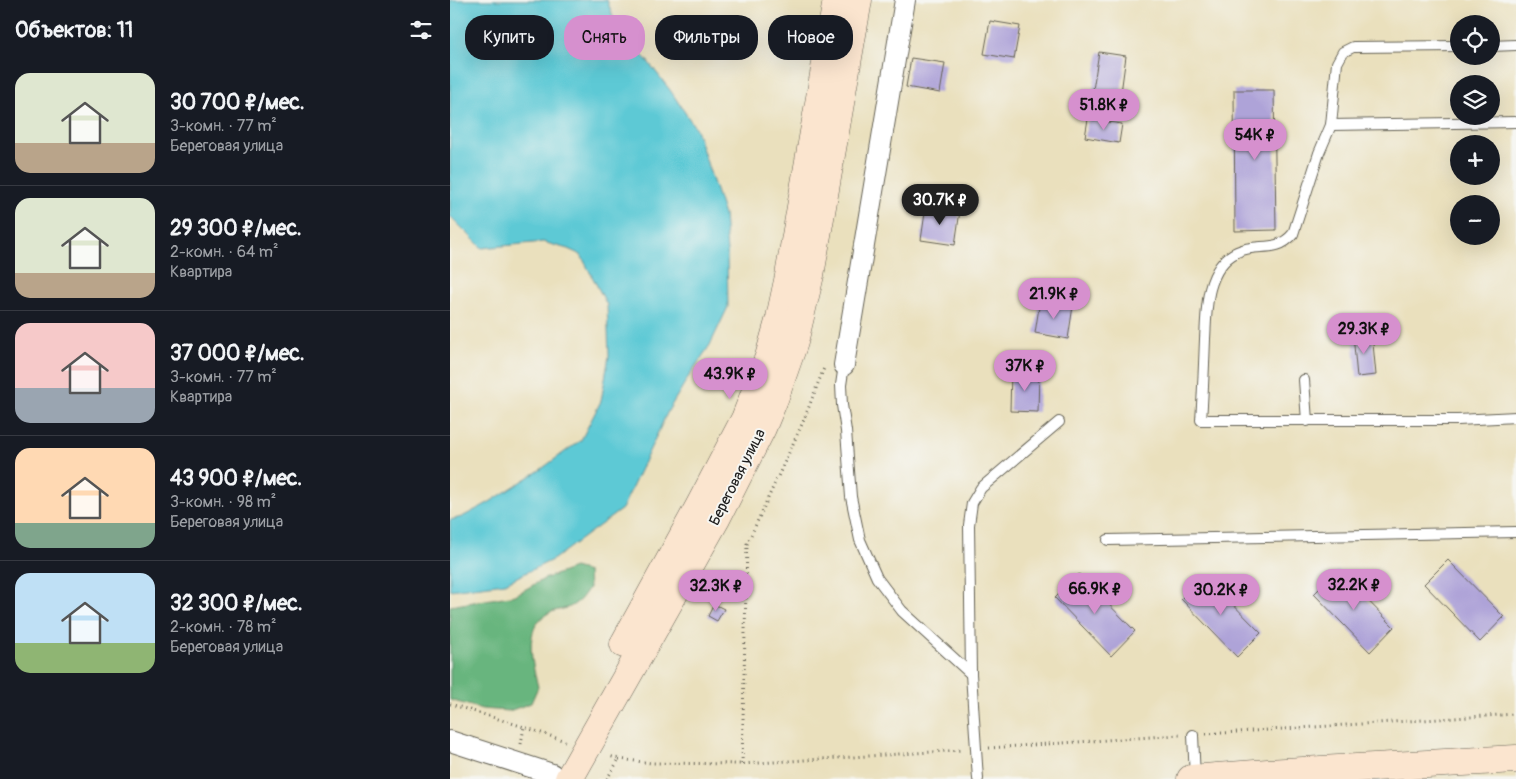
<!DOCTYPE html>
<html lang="ru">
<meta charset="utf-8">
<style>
:root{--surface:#171b24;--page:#20242c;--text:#f1f3f6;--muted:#9ea1a6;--line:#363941;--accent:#d690ce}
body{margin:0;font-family:Pangolin,sans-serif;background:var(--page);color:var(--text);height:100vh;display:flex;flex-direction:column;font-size:19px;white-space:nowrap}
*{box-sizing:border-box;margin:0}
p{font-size:16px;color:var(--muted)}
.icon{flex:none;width:28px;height:28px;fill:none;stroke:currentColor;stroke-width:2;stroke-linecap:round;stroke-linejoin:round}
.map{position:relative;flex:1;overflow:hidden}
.drawer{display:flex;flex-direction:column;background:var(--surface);width:450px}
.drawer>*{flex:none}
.banner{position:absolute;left:15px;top:15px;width:475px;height:45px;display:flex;gap:10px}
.controls{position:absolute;left:1000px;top:15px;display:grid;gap:10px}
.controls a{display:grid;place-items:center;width:50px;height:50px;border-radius:50%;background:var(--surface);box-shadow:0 5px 20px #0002;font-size:25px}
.price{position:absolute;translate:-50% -42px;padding:0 11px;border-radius:18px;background:var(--accent);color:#111;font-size:16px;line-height:32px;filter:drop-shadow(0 1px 2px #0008)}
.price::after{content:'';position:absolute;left:50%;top:30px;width:15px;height:11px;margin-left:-8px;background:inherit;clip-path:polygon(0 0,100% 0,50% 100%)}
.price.current{background:#222;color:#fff}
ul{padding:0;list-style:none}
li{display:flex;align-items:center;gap:15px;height:125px;padding:0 15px}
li+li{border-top:1px solid var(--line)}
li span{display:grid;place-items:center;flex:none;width:140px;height:100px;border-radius:15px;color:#555}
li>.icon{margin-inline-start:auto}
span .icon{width:60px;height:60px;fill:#fffc;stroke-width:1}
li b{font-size:21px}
h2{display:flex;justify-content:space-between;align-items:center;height:60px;padding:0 15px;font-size:21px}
.pill{padding:0 18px;border-radius:20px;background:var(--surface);box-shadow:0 5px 20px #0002;font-size:18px;line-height:45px}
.pill.current{background:var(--accent);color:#111}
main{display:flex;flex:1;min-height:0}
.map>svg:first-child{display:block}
</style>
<main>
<section class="drawer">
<h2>Объектов: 11<svg class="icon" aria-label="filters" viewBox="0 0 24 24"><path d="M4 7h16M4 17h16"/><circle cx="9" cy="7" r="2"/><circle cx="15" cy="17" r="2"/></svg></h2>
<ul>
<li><span style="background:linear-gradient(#dfe7d0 70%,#b9a48a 0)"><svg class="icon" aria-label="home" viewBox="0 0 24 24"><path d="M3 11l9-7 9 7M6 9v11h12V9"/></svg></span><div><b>30 700 ₽/мес.</b><p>3-комн. · 77 m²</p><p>Береговая улица</p></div></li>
<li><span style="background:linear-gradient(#dfe7d0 75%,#b9a48a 0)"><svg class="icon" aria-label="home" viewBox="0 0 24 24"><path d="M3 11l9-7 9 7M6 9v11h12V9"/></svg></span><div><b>29 300 ₽/мес.</b><p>2-комн. · 64 m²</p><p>Квартира</p></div></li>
<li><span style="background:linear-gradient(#f6c9c9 65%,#9aa5b1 0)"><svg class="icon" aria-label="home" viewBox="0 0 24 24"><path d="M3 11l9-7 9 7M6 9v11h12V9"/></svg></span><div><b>37 000 ₽/мес.</b><p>3-комн. · 77 m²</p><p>Квартира</p></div></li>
<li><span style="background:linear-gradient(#ffd9b3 75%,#7fa58c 0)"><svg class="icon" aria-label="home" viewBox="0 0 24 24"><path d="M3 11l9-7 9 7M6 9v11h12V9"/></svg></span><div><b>43 900 ₽/мес.</b><p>3-комн. · 98 m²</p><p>Береговая улица</p></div></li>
<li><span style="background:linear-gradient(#bfe0f5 70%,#8fb573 0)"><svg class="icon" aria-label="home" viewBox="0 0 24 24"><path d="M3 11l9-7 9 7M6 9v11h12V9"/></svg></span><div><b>32 300 ₽/мес.</b><p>2-комн. · 78 m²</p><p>Береговая улица</p></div></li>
</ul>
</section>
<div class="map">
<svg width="1066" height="779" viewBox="0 0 1066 779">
<rect width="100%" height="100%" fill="#f6f6f2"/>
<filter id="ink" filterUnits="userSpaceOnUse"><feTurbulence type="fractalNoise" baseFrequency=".02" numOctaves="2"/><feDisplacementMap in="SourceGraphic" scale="10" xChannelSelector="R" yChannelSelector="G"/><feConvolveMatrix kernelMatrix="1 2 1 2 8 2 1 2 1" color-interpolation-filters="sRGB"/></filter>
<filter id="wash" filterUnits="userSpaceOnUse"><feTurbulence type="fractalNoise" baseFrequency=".0096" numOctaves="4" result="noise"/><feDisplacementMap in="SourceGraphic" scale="20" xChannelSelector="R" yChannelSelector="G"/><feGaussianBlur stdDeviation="1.12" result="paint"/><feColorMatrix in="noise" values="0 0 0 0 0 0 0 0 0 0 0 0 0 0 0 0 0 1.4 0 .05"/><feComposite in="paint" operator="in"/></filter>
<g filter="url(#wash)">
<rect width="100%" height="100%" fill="#eae0bd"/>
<path fill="#68b57e" stroke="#42684d" d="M124,568L138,572L139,588C135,593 131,600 126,603C119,610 105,609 97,614C72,628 83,666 88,687L81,703L59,711L32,709L0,700V606L65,595L94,579Z"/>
<polygon fill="#5dc9d5" stroke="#3c7278" points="0,0 157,0 169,33 196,59 220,90 246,129 274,215 277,252 278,307 260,345 239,376 218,411 172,509 104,559 55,583 0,590 0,520 12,517 38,503 90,470 131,440 151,401 159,356 157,305 131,255 118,249 93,242 32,248 0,216"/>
<g id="blocks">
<g fill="#aea3d8">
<polygon points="540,21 570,26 564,59 534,54"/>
<polygon points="649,52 676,56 670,100 642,96"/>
<polygon points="461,58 495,63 490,93 456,87"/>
<polygon points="784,90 824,90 826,230 785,231"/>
<polygon points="638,119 672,124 669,143 635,137"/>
<polygon points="476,206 510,211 505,245 471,240"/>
<polygon points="590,301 623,306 618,339 585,333"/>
<polygon points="922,333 926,375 907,377 903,335"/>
<polygon points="561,371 589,372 588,412 560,411"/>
<polygon points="998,560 1054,617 1030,642 974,584"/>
<polygon points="888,570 944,627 920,652 864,594"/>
<polygon points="629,574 685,631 661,656 605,598"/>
<polygon points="755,576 811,633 787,657 731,599"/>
<polygon points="264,604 274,609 267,621 258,616"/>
</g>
</g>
</g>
<g filter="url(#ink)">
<use href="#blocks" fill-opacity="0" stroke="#646154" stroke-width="1"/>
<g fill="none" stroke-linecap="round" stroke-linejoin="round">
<g stroke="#646154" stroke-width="12">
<g id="lane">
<path d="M1009,46L903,47L893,52L887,63L881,125L869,153L843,234C826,254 808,242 787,252C772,259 764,274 760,289C756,304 756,322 755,339C754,366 753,393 751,420H1008L1066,417"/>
<polyline points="1041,46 1066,45"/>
<polyline points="881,125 1066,122"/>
<polyline points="394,365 391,385 392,405 396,431 401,497 410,540 427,578 452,611 521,674"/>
<polyline points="854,380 857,421"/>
<polyline points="658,540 1066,532"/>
<polyline points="743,735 745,778"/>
<polyline points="528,779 521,674 519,525 522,503 531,488 609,422"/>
</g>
</g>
<g stroke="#646154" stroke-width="22">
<g id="street">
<polyline points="394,365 455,0"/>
<polyline points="0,741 102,774"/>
</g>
</g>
<g stroke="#646154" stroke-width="29">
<g id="secondary">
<polyline points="174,644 249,507 295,419 319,357 330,318 339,276 387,0"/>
<polyline points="119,779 267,517 312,428 324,399 344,342 360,275 408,0"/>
<polyline points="741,779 818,773 1066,759"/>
</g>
</g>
<g stroke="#646154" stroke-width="3" stroke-dasharray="1 4" stroke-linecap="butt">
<polyline points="0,704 74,727"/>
<polyline points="756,734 1066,714"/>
<polyline points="71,744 74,727 115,741"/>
<polyline points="539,748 730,735"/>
<polyline points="169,759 201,763 292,764 513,750"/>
<polyline points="292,764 297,544 353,422 374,368"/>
<polyline points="157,779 169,759 159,756"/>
</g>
<use href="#lane" stroke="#fff" stroke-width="10"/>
<use href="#street" stroke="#fff" stroke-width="20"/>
<use href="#secondary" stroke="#fbe5cf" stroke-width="28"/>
</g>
</g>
<g text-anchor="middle" stroke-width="4" stroke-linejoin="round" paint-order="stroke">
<g font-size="15" fill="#1c1c1c" stroke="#f6f6f2">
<text transform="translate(287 477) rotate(-63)" y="5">Береговая улица</text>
</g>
</g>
</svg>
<div class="controls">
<a><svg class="icon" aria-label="locate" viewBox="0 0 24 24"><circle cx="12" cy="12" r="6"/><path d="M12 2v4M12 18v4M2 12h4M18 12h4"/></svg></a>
<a><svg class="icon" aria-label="layers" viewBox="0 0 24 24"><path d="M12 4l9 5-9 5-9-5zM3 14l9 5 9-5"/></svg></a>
<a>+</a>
<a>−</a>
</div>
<b class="price" style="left:654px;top:131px">51.8K ₽</b>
<b class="price" style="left:805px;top:161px">54K ₽</b>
<b class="price current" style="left:490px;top:226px">30.7K ₽</b>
<b class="price" style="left:604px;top:320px">21.9K ₽</b>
<b class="price" style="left:914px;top:355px">29.3K ₽</b>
<b class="price" style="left:575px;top:392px">37K ₽</b>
<b class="price" style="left:280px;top:400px">43.9K ₽</b>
<b class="price" style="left:904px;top:611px">32.2K ₽</b>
<b class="price" style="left:266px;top:612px">32.3K ₽</b>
<b class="price" style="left:645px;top:615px">66.9K ₽</b>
<b class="price" style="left:771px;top:616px">30.2K ₽</b>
<div class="banner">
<a class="pill">Купить</a>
<a class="pill current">Снять</a>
<a class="pill">Фильтры</a>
<a class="pill">Новое</a>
</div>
</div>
</main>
